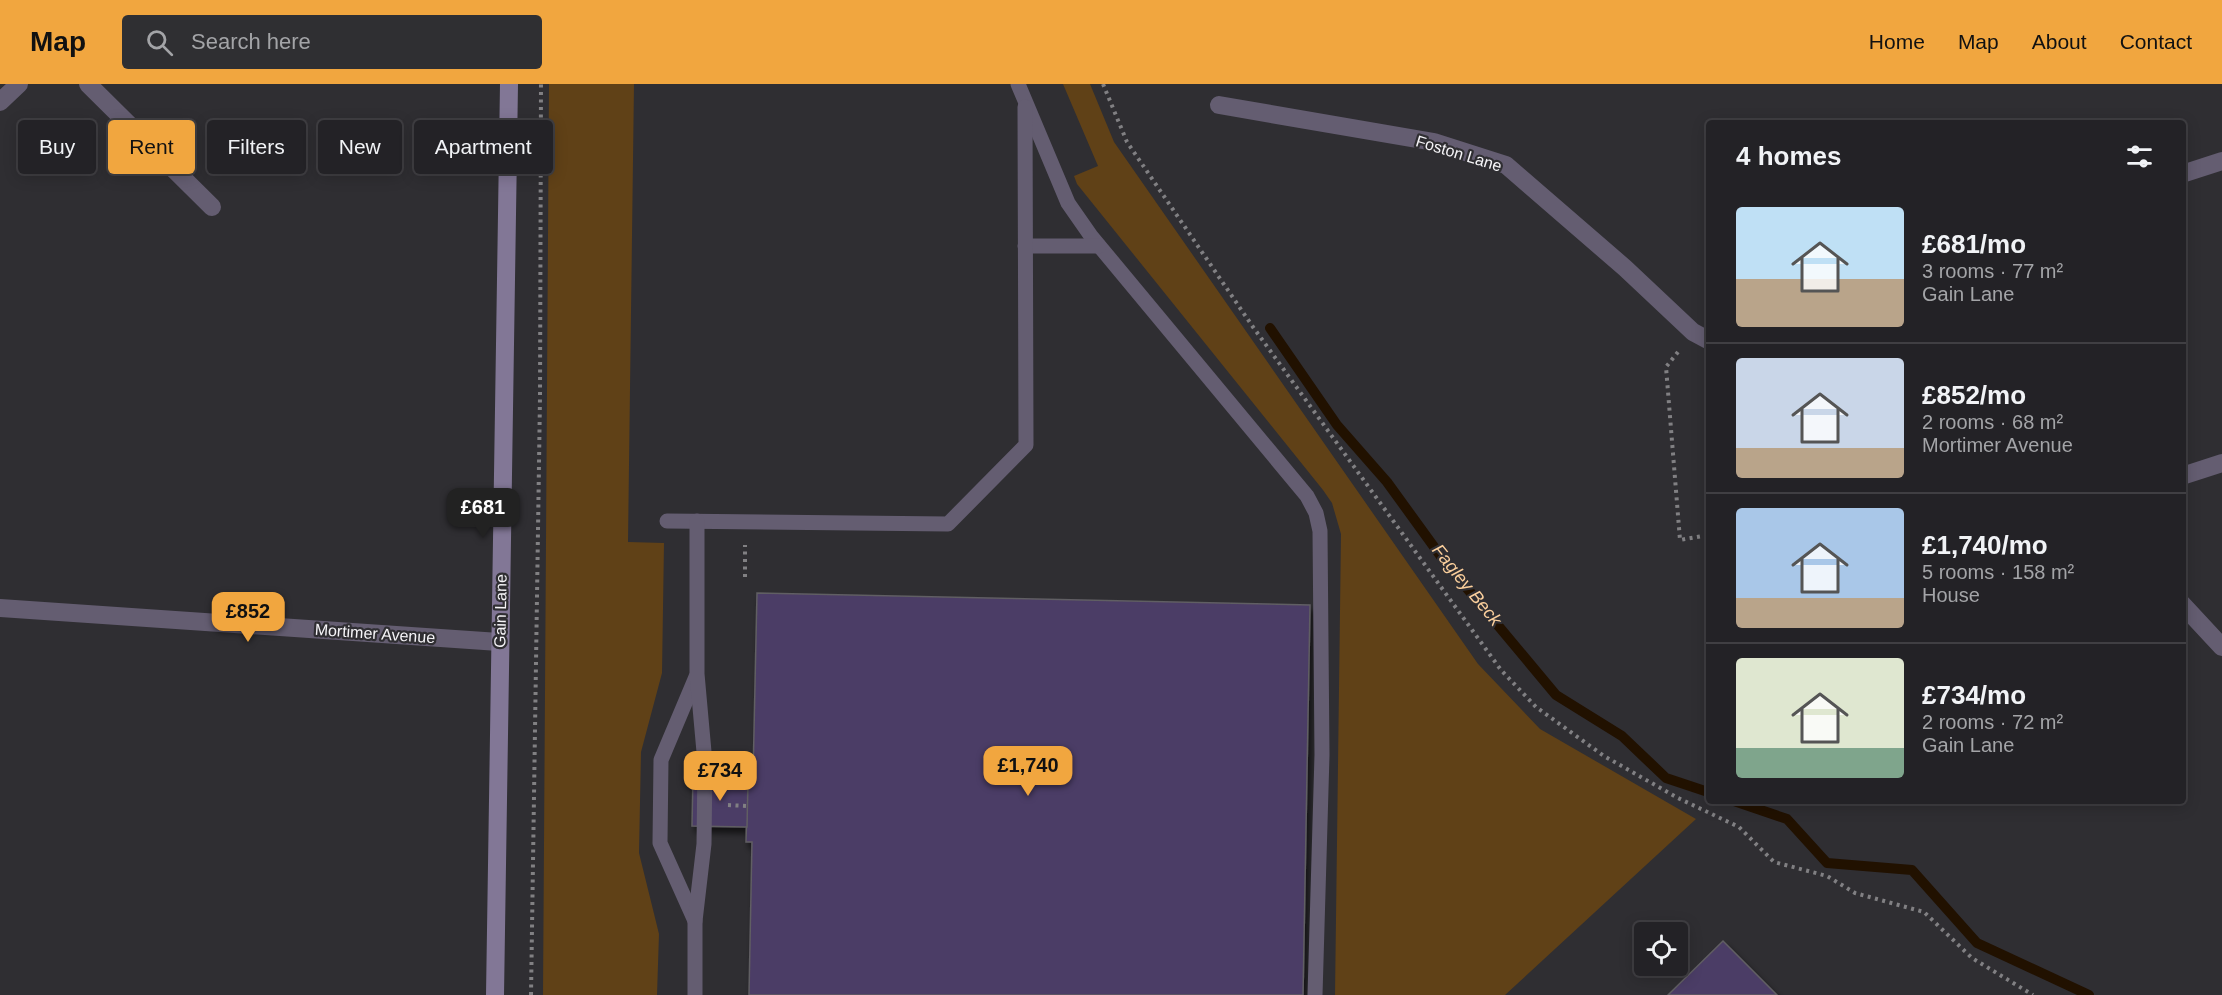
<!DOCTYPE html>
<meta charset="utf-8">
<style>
:root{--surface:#232226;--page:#2f2f32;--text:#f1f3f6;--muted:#a3a4a7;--line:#403f43;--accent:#f1a63f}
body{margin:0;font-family:Helvetica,sans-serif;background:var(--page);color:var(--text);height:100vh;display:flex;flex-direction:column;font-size:22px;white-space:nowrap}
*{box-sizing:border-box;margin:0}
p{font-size:20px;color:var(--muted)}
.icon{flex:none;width:33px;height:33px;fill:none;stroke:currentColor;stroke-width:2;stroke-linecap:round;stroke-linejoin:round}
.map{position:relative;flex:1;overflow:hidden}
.sheet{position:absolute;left:1706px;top:36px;width:480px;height:684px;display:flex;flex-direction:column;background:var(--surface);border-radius:6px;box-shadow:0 3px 15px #0003,0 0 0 2px var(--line)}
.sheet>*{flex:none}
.guide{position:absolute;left:18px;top:36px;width:570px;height:54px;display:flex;gap:12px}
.fabs{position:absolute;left:1634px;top:838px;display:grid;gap:12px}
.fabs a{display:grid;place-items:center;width:54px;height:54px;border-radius:6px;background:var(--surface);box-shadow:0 3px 15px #0003,0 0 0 2px var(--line);font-size:30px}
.price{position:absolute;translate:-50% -51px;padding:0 14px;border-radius:12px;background:var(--accent);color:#111;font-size:20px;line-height:39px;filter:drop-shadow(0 2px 3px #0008)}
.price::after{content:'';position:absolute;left:50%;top:36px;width:18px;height:14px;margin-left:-9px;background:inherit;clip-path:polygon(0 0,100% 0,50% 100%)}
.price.selected{background:#222;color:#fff}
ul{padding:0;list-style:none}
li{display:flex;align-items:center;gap:18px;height:150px;padding:0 30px}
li+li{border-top:2px solid var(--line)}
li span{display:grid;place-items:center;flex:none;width:168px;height:120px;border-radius:6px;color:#555}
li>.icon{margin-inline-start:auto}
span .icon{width:72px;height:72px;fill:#fffc;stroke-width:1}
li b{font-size:26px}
h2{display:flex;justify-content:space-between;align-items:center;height:72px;padding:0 30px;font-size:26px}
.chip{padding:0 21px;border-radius:6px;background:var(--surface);box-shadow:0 3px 15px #0003,0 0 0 2px var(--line);font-size:21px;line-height:54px}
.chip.selected{background:var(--accent);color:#111}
header{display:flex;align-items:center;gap:36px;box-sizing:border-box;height:84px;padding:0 30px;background:var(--accent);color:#111}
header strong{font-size:28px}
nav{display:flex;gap:33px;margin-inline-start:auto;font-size:21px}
.search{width:420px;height:54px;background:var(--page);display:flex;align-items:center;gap:15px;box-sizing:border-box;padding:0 21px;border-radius:6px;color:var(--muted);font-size:22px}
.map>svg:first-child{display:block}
</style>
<header>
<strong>Map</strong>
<div class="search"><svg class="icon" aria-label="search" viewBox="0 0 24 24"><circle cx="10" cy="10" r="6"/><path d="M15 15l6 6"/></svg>Search here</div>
<nav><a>Home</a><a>Map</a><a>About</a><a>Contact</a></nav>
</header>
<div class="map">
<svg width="2222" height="911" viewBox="0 0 2222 911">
<defs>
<filter id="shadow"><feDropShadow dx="3.5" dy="6" stdDeviation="3" flood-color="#0009"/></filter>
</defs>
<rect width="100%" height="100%" fill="#2f2e32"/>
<g fill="#604117">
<polygon points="549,0 634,0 628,458 664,459 662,589 641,668 639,769 659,850 657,911 543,911"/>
<polygon points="1063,0 1090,0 1114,58 1478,580 1540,645 1696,735 1505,911 1335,911 1341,450 1332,419 1323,406 1077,100 1074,92 1098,82"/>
</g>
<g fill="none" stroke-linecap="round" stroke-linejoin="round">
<g stroke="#211100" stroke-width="10">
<polyline points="1270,244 1337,341 1387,398 1445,478 1556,611 1622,652 1666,694 1708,708"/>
<polyline points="1734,717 1787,735 1827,779 1912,786 1977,859 2089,911"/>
</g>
</g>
<g fill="#4c3c66" stroke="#605e63" stroke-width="1.5" filter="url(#shadow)">
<polygon points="757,509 1310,521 1303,911 749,911 752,758 746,758 748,694 753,694"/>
<polygon points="693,693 748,694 747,743 692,742"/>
<polygon points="1723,857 1777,911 1668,911"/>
</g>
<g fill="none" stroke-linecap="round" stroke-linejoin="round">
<g stroke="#818083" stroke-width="4" stroke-dasharray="3 4.5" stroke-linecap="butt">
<polyline points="1103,0 1127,58 1253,243 1501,586 1536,623 1604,672 1678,714 1739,743 1774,778 1827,792 1855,809 1924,828 1972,874 2033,911"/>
<polyline points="1678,268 1666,283 1680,456 1708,451"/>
<polyline points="745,493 745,461"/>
<polyline points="728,721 747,722"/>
<polyline points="531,911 540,313 541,0"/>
</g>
<g stroke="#645d71" stroke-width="15">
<polyline points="1018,0 1068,119 1091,152 1307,412 1316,429 1320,447 1322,671 1315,911"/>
<polyline points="1025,162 1099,162"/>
<polyline points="667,437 948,440 1026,361 1025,23"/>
<polyline points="695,837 660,759 661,676 696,593"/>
<polyline points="695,911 695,837 704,760 705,679 697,590 697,437"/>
</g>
<g stroke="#645d71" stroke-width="18">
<polyline points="88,0 212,123"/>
<polyline points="0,18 19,0"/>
<polyline points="1219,21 1434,58 1506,81 1625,184 1693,248 1708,256"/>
<polyline points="2182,90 2222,77"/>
<polyline points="2182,392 2222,379"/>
<polyline points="2182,520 2222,563"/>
<polyline points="0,524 499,558"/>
</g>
<polyline stroke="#827796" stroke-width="18" points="495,911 509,0"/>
</g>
<g text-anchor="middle" stroke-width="4.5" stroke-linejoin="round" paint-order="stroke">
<g font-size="16" fill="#f5f4f7" stroke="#2f2e32">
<text transform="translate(1459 69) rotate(17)" y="6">Foston Lane</text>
<text transform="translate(500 527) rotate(-89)" y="6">Gain Lane</text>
<text transform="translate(375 549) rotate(4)" y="6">Mortimer Avenue</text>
</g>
<g font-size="18" font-style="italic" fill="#fbcf9c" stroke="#2f2e32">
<text transform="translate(1467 501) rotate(51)" y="6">Fagley Beck</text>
</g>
</g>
</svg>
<div class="fabs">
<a><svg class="icon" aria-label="locate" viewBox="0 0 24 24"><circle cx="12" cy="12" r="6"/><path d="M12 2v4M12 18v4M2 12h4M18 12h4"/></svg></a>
</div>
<b class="price selected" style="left:483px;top:455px">£681</b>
<b class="price" style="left:248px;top:559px">£852</b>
<b class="price" style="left:1028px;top:713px">£1,740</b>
<b class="price" style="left:720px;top:718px">£734</b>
<div class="guide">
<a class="chip">Buy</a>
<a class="chip selected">Rent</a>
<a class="chip">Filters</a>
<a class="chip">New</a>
<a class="chip">Apartment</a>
</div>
<section class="sheet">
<h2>4 homes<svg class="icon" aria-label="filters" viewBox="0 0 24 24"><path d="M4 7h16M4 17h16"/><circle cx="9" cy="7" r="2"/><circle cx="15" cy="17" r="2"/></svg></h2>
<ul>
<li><span style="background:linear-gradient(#bfe0f5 60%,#b9a48a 0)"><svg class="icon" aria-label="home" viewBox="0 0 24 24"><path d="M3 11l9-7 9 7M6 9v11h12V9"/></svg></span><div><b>£681/mo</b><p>3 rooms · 77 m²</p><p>Gain Lane</p></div></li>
<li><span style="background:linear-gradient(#c9d6e8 75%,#b9a48a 0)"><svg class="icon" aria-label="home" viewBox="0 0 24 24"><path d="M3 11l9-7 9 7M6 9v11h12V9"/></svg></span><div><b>£852/mo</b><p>2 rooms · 68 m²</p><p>Mortimer Avenue</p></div></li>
<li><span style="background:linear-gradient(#a9c7e8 75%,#b9a48a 0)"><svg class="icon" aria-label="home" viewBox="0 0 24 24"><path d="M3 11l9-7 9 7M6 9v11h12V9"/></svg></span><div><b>£1,740/mo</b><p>5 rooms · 158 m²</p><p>House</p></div></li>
<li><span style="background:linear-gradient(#dfe7d0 75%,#7fa58c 0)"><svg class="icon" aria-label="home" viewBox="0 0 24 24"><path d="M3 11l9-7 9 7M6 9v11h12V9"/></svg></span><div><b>£734/mo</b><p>2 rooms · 72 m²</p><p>Gain Lane</p></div></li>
</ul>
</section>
</div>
